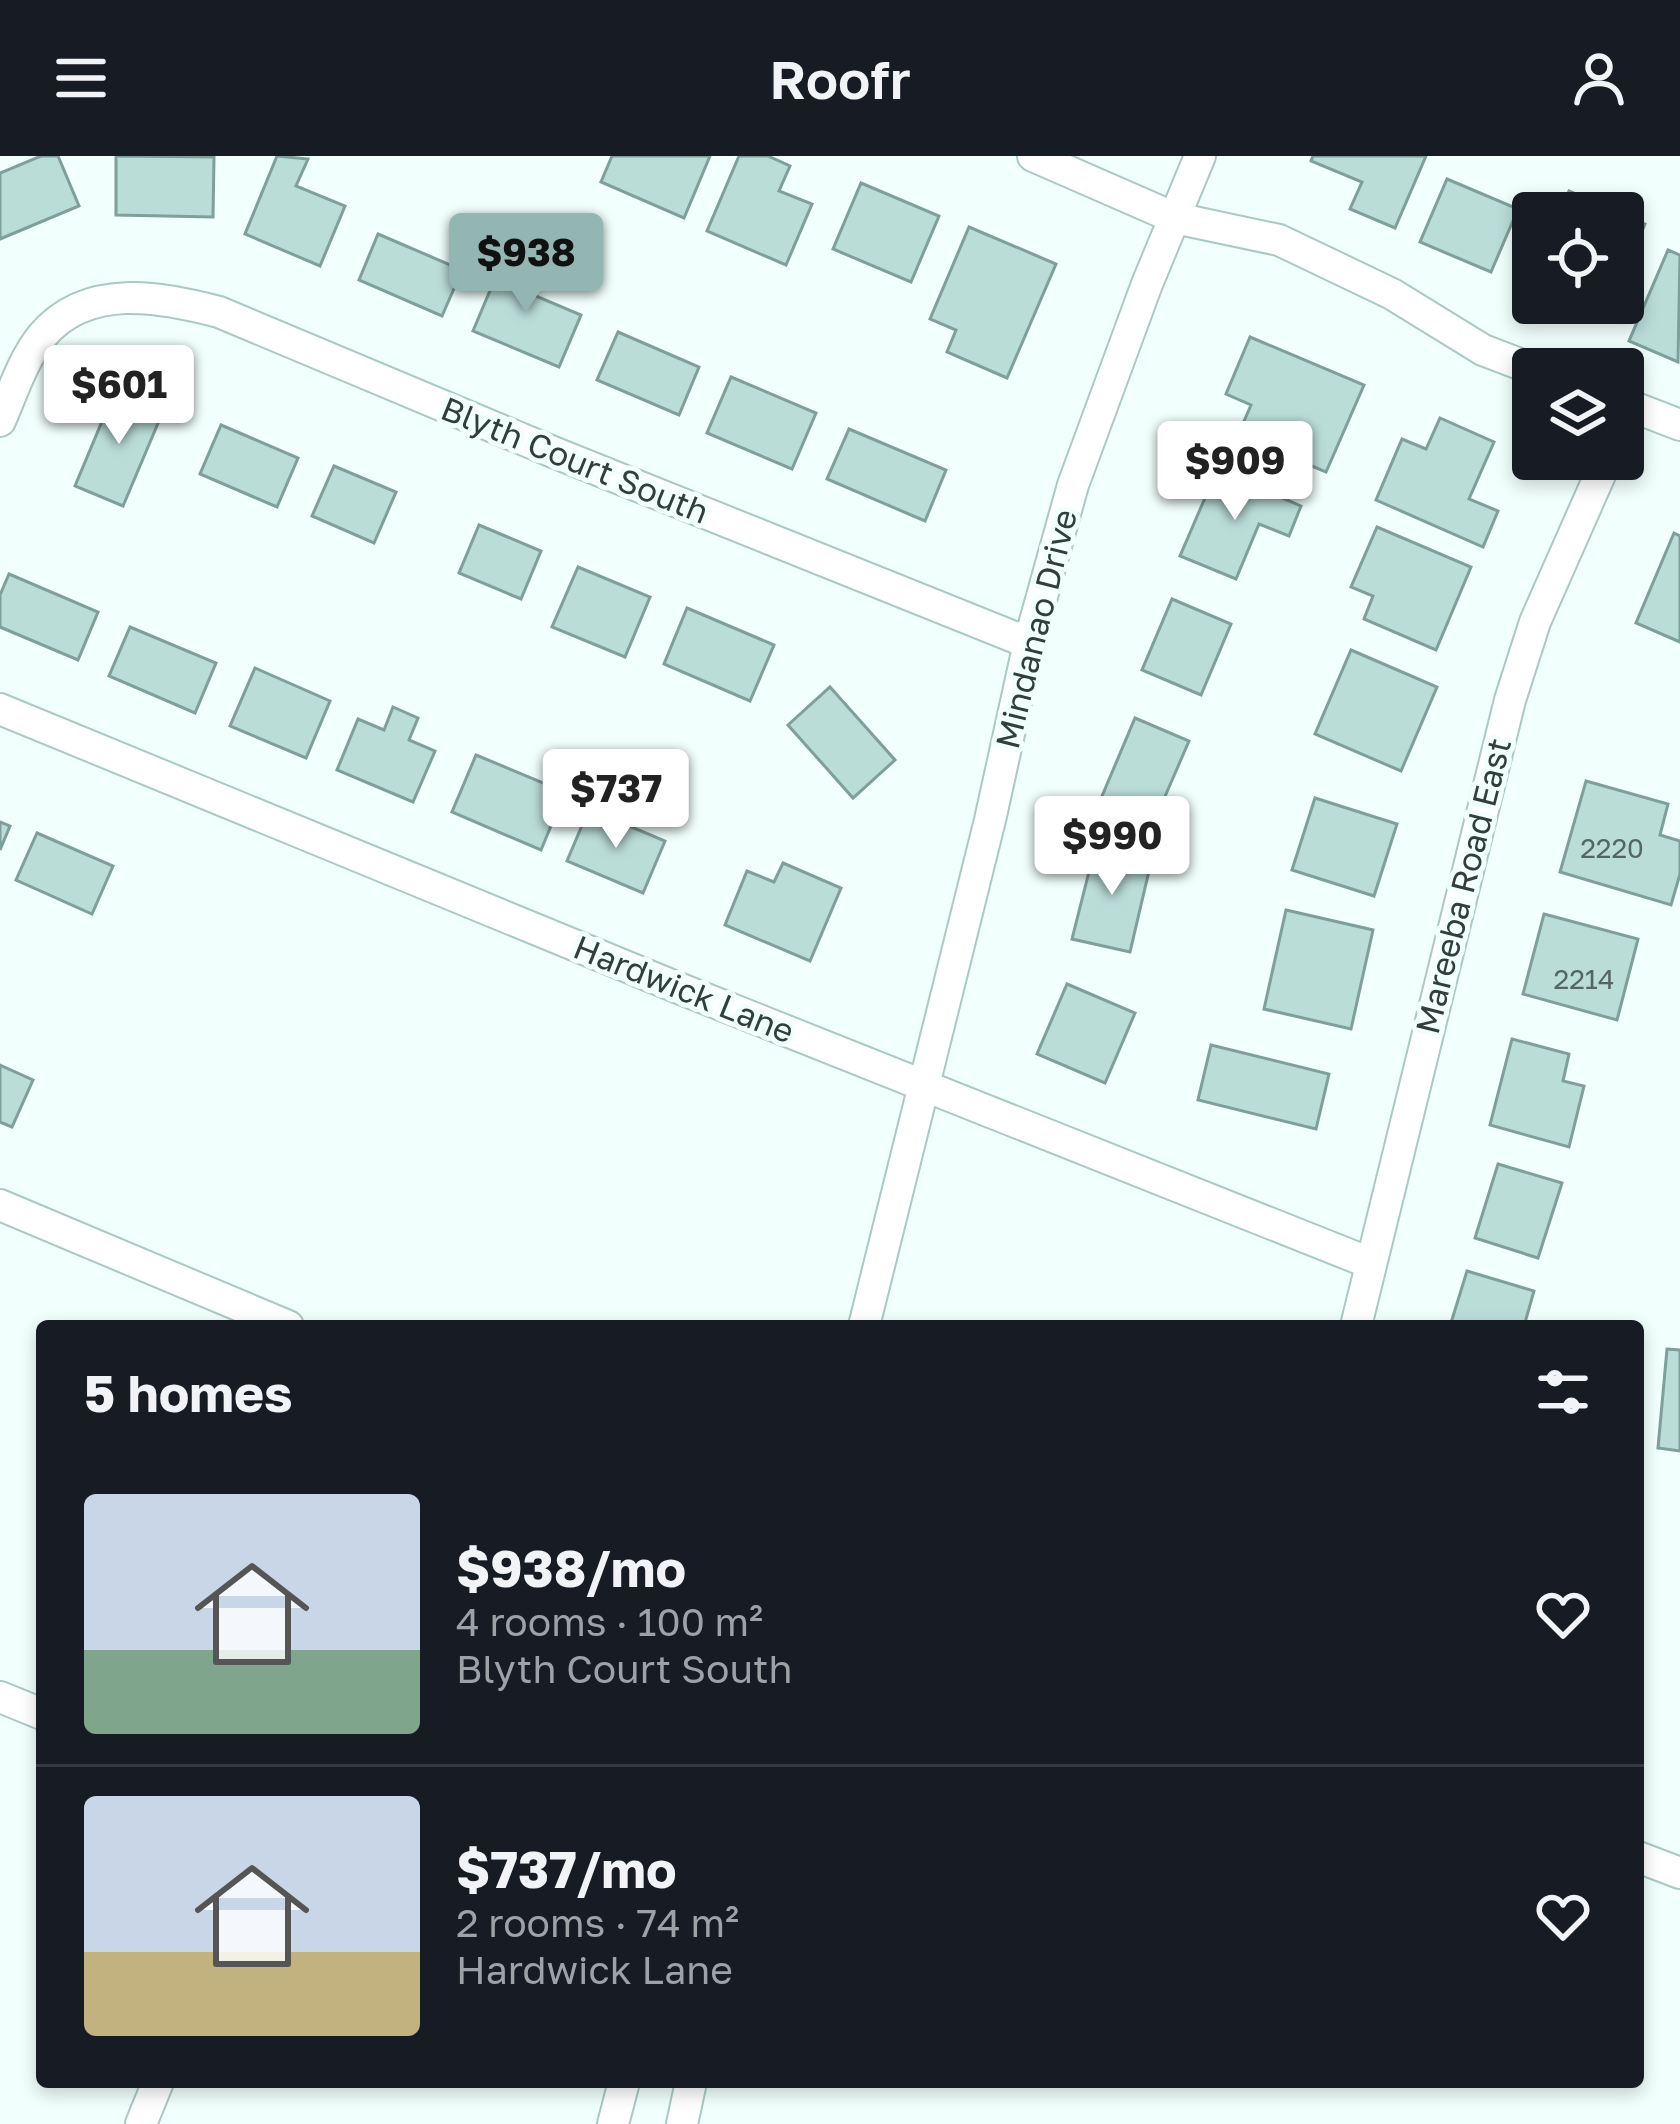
<!DOCTYPE html>
<meta charset="utf-8">
<style>
:root{--surface:#171b24;--page:#20242c;--text:#f1f3f6;--muted:#9ea1a6;--line:#363941;--accent:#94b6b3}
body{margin:0;font-family:"Golos Text",sans-serif;background:var(--page);color:var(--text);height:100vh;display:flex;flex-direction:column;font-size:45px;white-space:nowrap}
*{box-sizing:border-box;margin:0}
p{font-size:39px;color:var(--muted)}
.icon{flex:none;width:66px;height:66px;fill:none;stroke:currentColor;stroke-width:2;stroke-linecap:round;stroke-linejoin:round}
.map{position:relative;flex:1;overflow:hidden}
.panel{position:absolute;left:36px;top:1164px;width:1608px;height:768px;display:flex;flex-direction:column;background:var(--surface);border-radius:12px;box-shadow:0 6px 18px #0003}
.panel>*{flex:none}
.controls{position:absolute;left:1512px;top:36px;display:grid;gap:24px}
.controls a{display:grid;place-items:center;width:132px;height:132px;border-radius:12px;background:var(--surface);box-shadow:0 6px 18px #0003;font-size:60px}
.price{position:absolute;translate:-50% -102px;padding:0 27px;border-radius:12px;background:#fff;color:#222;font-size:39px;line-height:78px;filter:drop-shadow(0 3px 6px #0008)}
.price::after{content:'';position:absolute;left:50%;top:72px;width:36px;height:27px;margin-left:-18px;background:inherit;clip-path:polygon(0 0,100% 0,50% 100%)}
.price.on{background:var(--accent);color:#111}
ul{padding:0;list-style:none}
li{display:flex;align-items:center;gap:36px;height:300px;padding:0 48px}
li+li{border-top:3px solid var(--line)}
li span{display:grid;place-items:center;flex:none;width:336px;height:240px;border-radius:12px;color:#555}
li>.icon{margin-inline-start:auto}
span .icon{width:144px;height:144px;fill:#fffc;stroke-width:1}
li b{font-size:51px}
h2{display:flex;justify-content:space-between;align-items:center;height:144px;padding:0 48px;font-size:51px}
header{display:flex;justify-content:space-between;align-items:center;height:156px;padding:0 48px;background:var(--surface);font-size:54px;font-weight:600}
.map>svg:first-child{display:block}
</style>
<header><svg class="icon" aria-label="menu" viewBox="0 0 24 24"><path d="M4 6h16M4 12h16M4 18h16"/></svg>Roofr<svg class="icon" aria-label="person" viewBox="0 0 24 24"><circle cx="12" cy="8" r="4"/><path d="M4 21q1-7 8-7t8 7"/></svg></header>
<div class="map">
<svg width="1680" height="1968" viewBox="0 0 1680 1968">
<rect width="100%" height="100%" fill="#f1fffd"/>
<g fill="#bbddd8" stroke="#7f9f9a" stroke-width="3">
<polygon points="41,0 58,0 79,50 0,83 0,17"/>
<polygon points="116,0 214,1 213,61 116,59"/>
<polygon points="277,0 308,3 296,30 345,50 320,110 245,78"/>
<polygon points="612,0 710,0 684,62 601,26"/>
<polygon points="739,0 768,0 790,10 779,35 812,48 786,109 707,75"/>
<polygon points="1313,0 1426,0 1395,72 1350,53 1362,26 1311,5"/>
<polygon points="1447,23 1518,53 1491,116 1420,86"/>
<polygon points="861,27 939,60 911,126 833,93"/>
<polygon points="1569,35 1620,57 1560,57"/>
<polygon points="1623,58 1645,68 1623,121"/>
<polygon points="969,71 1056,108 1007,222 947,196 956,174 930,163"/>
<polygon points="378,78 462,114 442,160 359,124"/>
<polygon points="1668,94 1680,99 1678,206 1629,185"/>
<polygon points="505,99 541,114 531,138 581,159 559,211 473,175"/>
<polygon points="1533,120 1533,147 1578,147 1571,164 1523,144"/>
<polygon points="618,176 699,211 679,259 597,224"/>
<polygon points="1250,181 1364,229 1326,316 1238,279 1251,249 1226,238"/>
<polygon points="731,221 816,257 792,313 707,277"/>
<polygon points="116,232 164,253 123,350 75,330"/>
<polygon points="1440,262 1494,286 1469,343 1498,355 1483,391 1376,344 1402,283 1426,293"/>
<polygon points="221,269 298,302 277,351 200,318"/>
<polygon points="849,273 946,314 925,365 827,323"/>
<polygon points="334,310 396,336 374,387 312,360"/>
<polygon points="1217,314 1301,350 1289,380 1259,368 1236,423 1180,400"/>
<polygon points="479,369 541,395 521,443 459,417"/>
<polygon points="1377,371 1471,411 1436,494 1364,463 1373,440 1351,431"/>
<polygon points="1674,377 1680,380 1680,486 1636,467"/>
<polygon points="578,411 650,441 625,501 552,471"/>
<polygon points="9,418 98,456 78,504 0,471 0,439"/>
<polygon points="1172,443 1231,468 1201,539 1142,514"/>
<polygon points="687,452 774,489 750,545 664,508"/>
<polygon points="130,471 216,507 195,557 109,520"/>
<polygon points="1351,494 1437,531 1401,615 1315,578"/>
<polygon points="255,512 330,545 306,602 230,570"/>
<polygon points="830,531 895,604 853,642 788,569"/>
<polygon points="393,551 418,562 409,584 435,595 413,646 337,614 358,563 384,574"/>
<polygon points="1135,562 1189,585 1150,675 1097,652"/>
<polygon points="476,599 565,636 541,694 452,656"/>
<polygon points="1586,625 1668,648 1660,679 1680,685 1680,718 1671,749 1560,716"/>
<polygon points="1315,642 1397,668 1374,740 1292,714"/>
<polygon points="589,653 665,685 643,737 567,705"/>
<polygon points="0,666 10,670 0,694"/>
<polygon points="37,677 113,710 92,758 16,724"/>
<polygon points="1096,688 1152,702 1130,796 1072,783"/>
<polygon points="783,707 841,732 810,805 725,769 747,715 774,726"/>
<polygon points="1286,754 1373,774 1351,873 1264,853"/>
<polygon points="1544,758 1638,783 1617,864 1523,838"/>
<polygon points="1067,828 1135,857 1105,927 1037,898"/>
<polygon points="1512,883 1569,898 1563,925 1584,930 1569,991 1490,969"/>
<polygon points="1211,889 1329,918 1316,973 1198,944"/>
<polygon points="0,909 33,924 12,971 0,966"/>
<polygon points="1498,1008 1562,1027 1538,1102 1475,1082"/>
<polygon points="1467,1115 1534,1135 1524,1170 1450,1170"/>
<polygon points="1667,1193 1680,1194 1680,1295 1658,1292"/>
</g>
<g fill="none" stroke-linecap="round" stroke-linejoin="round">
<g stroke="#a8cac4" stroke-width="34">
<g id="street">
<polyline points="1033,0 1175,62 1279,84 1392,138 1483,194 1533,213"/>
<polyline points="1623,247 1680,269"/>
<path d="M0,265C12,238 23,203 42,180C87,126 161,141 219,156L553,296L1029,487"/>
<polyline points="0,553 681,833 1370,1107"/>
<polyline points="0,1049 288,1170"/>
<polyline points="864,1170 990,664 1029,487 1073,329 1147,128 1200,0"/>
<polyline points="1356,1170 1510,544 1535,466 1607,303"/>
<polyline points="0,1541 42,1558"/>
<polyline points="1638,1701 1680,1717"/>
<polyline points="141,1968 158,1926"/>
<polyline points="613,1968 624,1926"/>
<polyline points="682,1968 691,1926"/>
</g>
</g>
<use href="#street" stroke="#fff" stroke-width="30"/>
</g>
<g text-anchor="middle" stroke-width="10" stroke-linejoin="round" paint-order="stroke">
<g font-size="27" fill="#546663">
<text x="1612" y="702">2220</text>
<text x="1584" y="833">2214</text>
</g>
<g font-size="33" fill="#313e3c" stroke="#f1fffd">
<text transform="translate(575 304) rotate(22)" y="12">Blyth Court South</text>
<text transform="translate(1036 473) rotate(-76)" y="12">Mindanao Drive</text>
<text transform="translate(1463 730) rotate(-76)" y="12">Mareeba Road East</text>
<text transform="translate(684 833) rotate(22)" y="12">Hardwick Lane</text>
</g>
</g>
</svg>
<div class="controls">
<a><svg class="icon" aria-label="locate" viewBox="0 0 24 24"><circle cx="12" cy="12" r="6"/><path d="M12 2v4M12 18v4M2 12h4M18 12h4"/></svg></a>
<a><svg class="icon" aria-label="layers" viewBox="0 0 24 24"><path d="M12 4l9 5-9 5-9-5zM3 14l9 5 9-5"/></svg></a>
</div>
<b class="price on" style="left:526px;top:159px">$938</b>
<b class="price" style="left:119px;top:291px">$601</b>
<b class="price" style="left:1235px;top:367px">$909</b>
<b class="price" style="left:616px;top:695px">$737</b>
<b class="price" style="left:1112px;top:742px">$990</b>
<section class="panel">
<h2>5 homes<svg class="icon" aria-label="filters" viewBox="0 0 24 24"><path d="M4 7h16M4 17h16"/><circle cx="9" cy="7" r="2"/><circle cx="15" cy="17" r="2"/></svg></h2>
<ul>
<li><span style="background:linear-gradient(#c9d6e8 65%,#7fa58c 0)"><svg class="icon" aria-label="home" viewBox="0 0 24 24"><path d="M3 11l9-7 9 7M6 9v11h12V9"/></svg></span><div><b>$938/mo</b><p>4 rooms · 100 m²</p><p>Blyth Court South</p></div><svg class="icon" aria-label="heart" viewBox="0 0 24 24"><path d="M12 20l-8-8c-3-5 5-10 8-4 3-6 11-1 8 4z"/></svg></li>
<li><span style="background:linear-gradient(#c9d6e8 65%,#c2b280 0)"><svg class="icon" aria-label="home" viewBox="0 0 24 24"><path d="M3 11l9-7 9 7M6 9v11h12V9"/></svg></span><div><b>$737/mo</b><p>2 rooms · 74 m²</p><p>Hardwick Lane</p></div><svg class="icon" aria-label="heart" viewBox="0 0 24 24"><path d="M12 20l-8-8c-3-5 5-10 8-4 3-6 11-1 8 4z"/></svg></li>
</ul>
</section>
</div>
